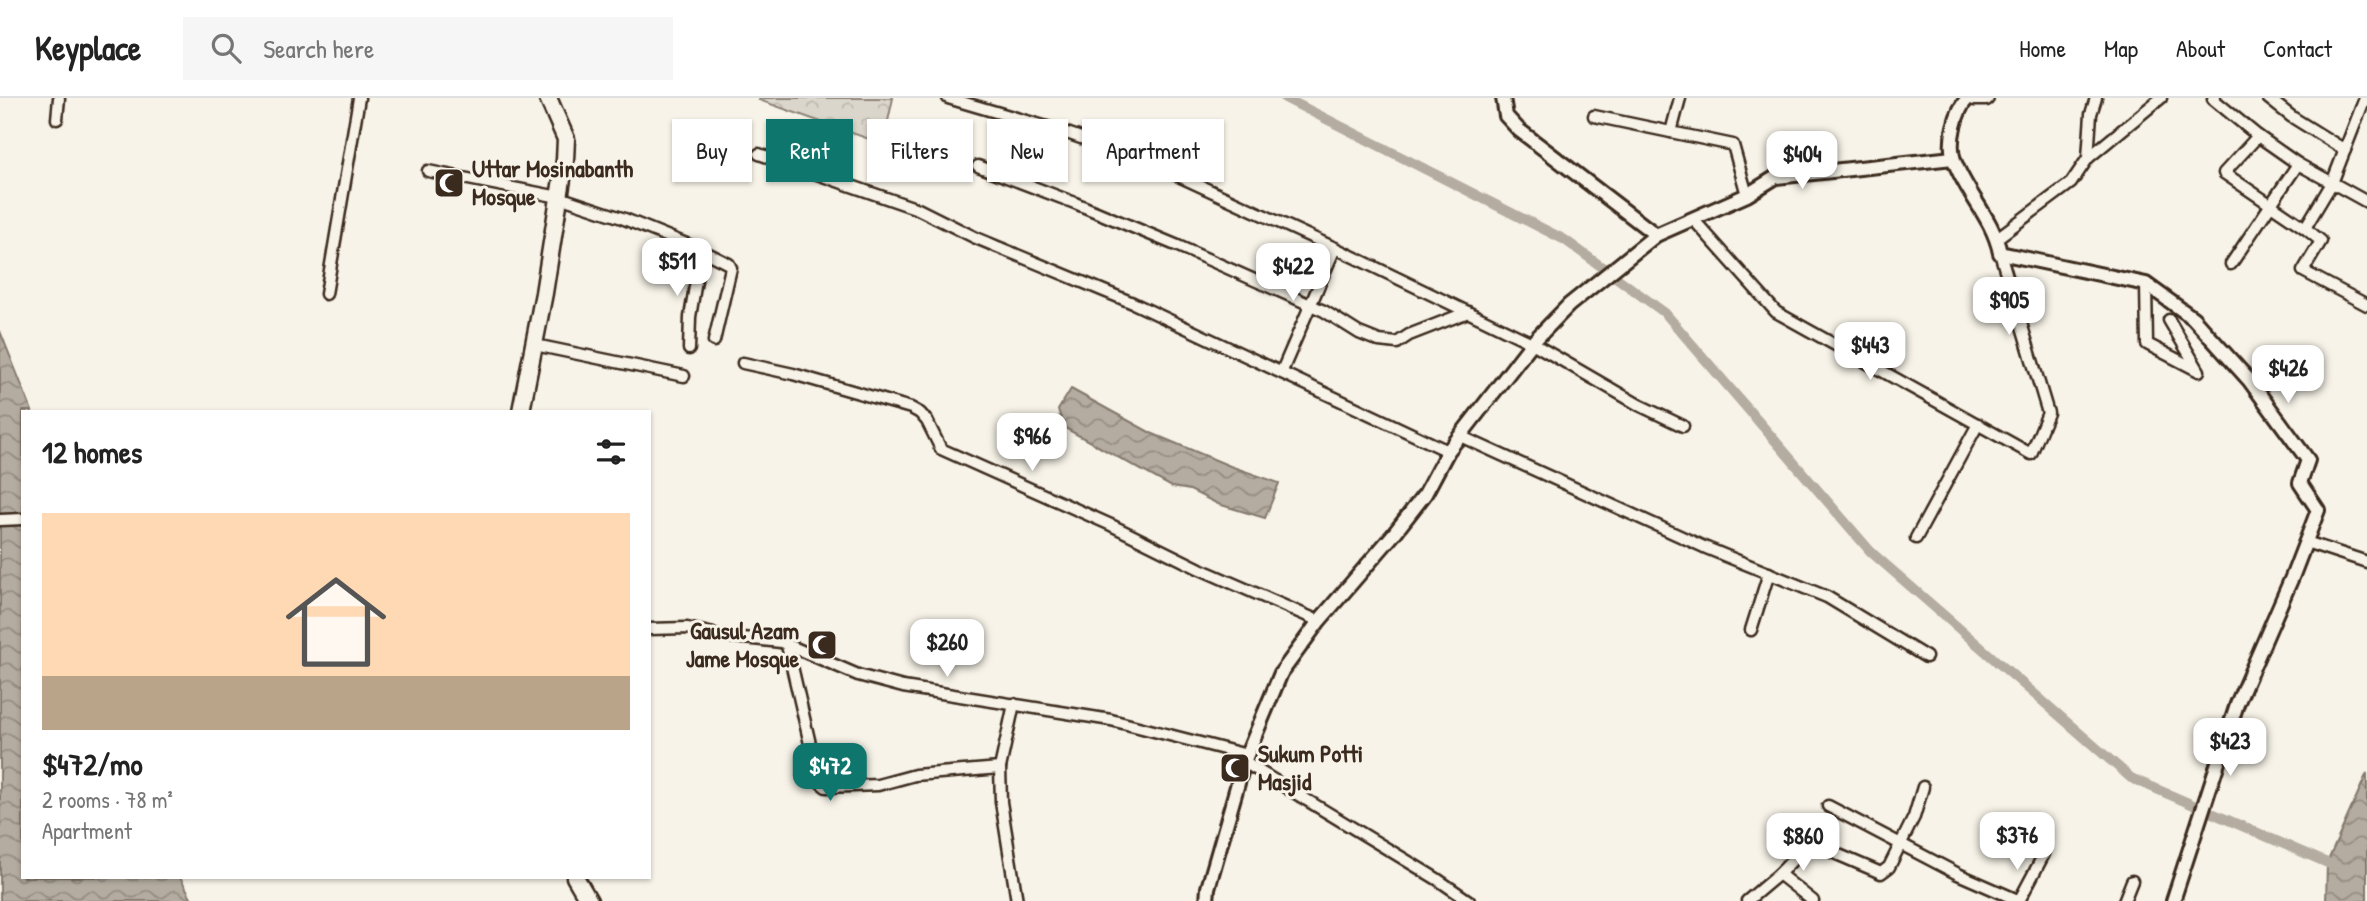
<!DOCTYPE html>
<meta charset="utf-8">
<style>
:root{--surface:#fff;--page:#f6f6f6;--text:#222;--muted:#767676;--line:#e0e0e0;--accent:#0f766e}
body{margin:0;font-family:"Patrick Hand",sans-serif;background:var(--page);color:var(--text);height:100vh;display:flex;flex-direction:column;font-size:26px;white-space:nowrap}
*{box-sizing:border-box;margin:0}
p{font-size:23px;color:var(--muted)}
.icon{flex:none;width:38px;height:38px;fill:none;stroke:currentColor;stroke-width:2;stroke-linecap:round;stroke-linejoin:round}
.map{position:relative;flex:1;overflow:hidden}
.sheet{position:absolute;left:21px;top:312px;width:630px;height:469px;display:flex;flex-direction:column;background:var(--surface);border-radius:0px;box-shadow:0 2px 5px #0004}
.sheet>*{flex:none}
.banner{position:absolute;left:672px;top:21px;width:665px;height:63px;display:flex;gap:14px}
.price{position:absolute;translate:-50% -60px;padding:0 16px;border-radius:14px;background:#fff;color:#222;font-size:23px;line-height:46px;filter:drop-shadow(0 2px 4px #0008)}
.price::after{content:'';position:absolute;left:50%;top:42px;width:21px;height:16px;margin-left:-10px;background:inherit;clip-path:polygon(0 0,100% 0,50% 100%)}
.price.current{background:var(--accent);color:#fff}
ul{padding:0;list-style:none}
li{display:grid;align-content:center;gap:14px;height:371px;padding:0 21px}
li span{display:grid;place-items:center;height:217px;border-radius:0px;color:#555}
li>.icon{margin-inline-start:auto}
span .icon{width:126px;height:126px;fill:#fffc;stroke-width:1}
li b{font-size:30px}
h2{display:flex;justify-content:space-between;align-items:center;height:84px;padding:0 21px;font-size:30px}
.pill{padding:0 24px;border-radius:0px;background:var(--surface);box-shadow:0 2px 5px #0004;font-size:24px;line-height:63px}
.pill.current{background:var(--accent);color:#fff}
header{display:flex;align-items:center;gap:42px;box-sizing:border-box;height:98px;padding:0 35px;background:var(--surface);border-bottom:2px solid var(--line)}
header strong{font-size:33px}
nav{display:flex;gap:38px;margin-inline-start:auto;font-size:24px}
.search{width:490px;height:63px;background:var(--page);display:flex;align-items:center;gap:18px;box-sizing:border-box;padding:0 24px;border-radius:0px;color:var(--muted);font-size:26px}
.map>svg:first-child{display:block}
</style>
<header>
<strong>Keyplace</strong>
<div class="search"><svg class="icon" aria-label="search" viewBox="0 0 24 24"><circle cx="10" cy="10" r="6"/><path d="M15 15l6 6"/></svg>Search here</div>
<nav><a>Home</a><a>Map</a><a>About</a><a>Contact</a></nav>
</header>
<div class="map">
<svg width="2367" height="803" viewBox="0 0 2367 803">
<defs>
<pattern id="park-crowns" width="20" height="18" patternUnits="userSpaceOnUse" patternTransform="scale(1.75)"><rect width="20" height="18" fill="#dbd6cb"/><path d="M2 6a3 3 0 1 1 6 0M12 15a3 3 0 1 1 6 0" fill="none" stroke="#bdb8ae"/></pattern>
<pattern id="water-waves" width="16" height="10" patternUnits="userSpaceOnUse" patternTransform="scale(1.75)"><rect width="16" height="10" fill="#b4aca0"/><path d="M0 5q4-4 8 0t8 0" fill="none" stroke="#948c82"/></pattern>
</defs>
<rect width="100%" height="100%" fill="#f7f3e8"/>
<filter id="ink" filterUnits="userSpaceOnUse"><feTurbulence type="fractalNoise" baseFrequency=".0143" numOctaves="2"/><feDisplacementMap in="SourceGraphic" scale="14" xChannelSelector="R" yChannelSelector="G"/><feConvolveMatrix kernelMatrix="1 2 1 2 8 2 1 2 1" color-interpolation-filters="sRGB"/></filter>
<g filter="url(#ink)">
<polygon fill="url(#park-crowns)" stroke="#8b8074" stroke-width="2" points="760,0 893,0 883,46 759,2"/>
<g fill="url(#water-waves)" stroke="#84786c" stroke-width="2">
<polygon points="0,233 32,313 23,313 23,779 180,779 193,803 0,803"/>
<polygon points="1071,291 1151,335 1230,368 1279,385 1265,420 1218,406 1190,392 1172,389 1065,330 1058,312"/>
<polygon points="2367,675 2367,803 2326,803 2327,765"/>
</g>
<g fill="none" stroke-linecap="round" stroke-linejoin="round">
<polyline stroke="#b4aca0" stroke-width="10" points="1285,0 1565,142 1665,215 1871,454 2131,680 2339,770"/>
<g stroke="#3b2a1e" stroke-width="15">
<g id="minor">
<polyline points="948,0 1064,34 1148,64 1335,150 1532,245 1639,307 1683,328"/>
<polyline points="2215,0 2213,1 2258,38 2224,75 2305,130 2332,85 2365,0"/>
<polyline points="2268,0 2292,19 2345,52"/>
<polyline points="1594,18 1733,47 1747,97"/>
<polyline points="57,21 59,0"/>
<polyline points="1671,34 1680,0"/>
<polyline points="759,56 918,111 976,140 1133,205 1448,353"/>
<polyline points="2088,60 2091,16 2096,0"/>
<polyline points="2298,66 2367,104"/>
<polyline points="978,68 1075,105 1178,148 1324,213 1359,235 1379,243 1397,245 1409,237 1468,214"/>
<polyline points="428,73 559,99 622,120 701,152 729,166 731,170 714,243"/>
<polyline points="1693,121 1776,214 2031,356 2048,315 2000,155"/>
<polyline points="2305,130 2321,143 2303,173 2367,207"/>
<polyline points="1997,140 2071,85 2088,60 2161,0"/>
<polyline points="2231,166 2298,66 2258,38"/>
<polyline points="2146,186 2147,246 2199,273 2169,222"/>
<polyline points="326,196 359,0"/>
<polyline points="535,247 684,278"/>
<polyline points="689,251 690,219 701,152"/>
<polyline points="743,265 793,276 911,310 920,315 927,323 941,351 1111,427 1200,471 1319,523"/>
<polyline points="1282,273 1335,150"/>
<polyline points="1460,338 1704,449 1827,499 1926,559"/>
<polyline points="0,422 23,421"/>
<polyline points="1916,440 1978,326"/>
<polyline points="2306,444 2367,464"/>
<polyline points="649,531 687,530 723,538 781,544 858,577 903,589 1111,622 1247,657"/>
<polyline points="1751,532 1769,475"/>
<polyline points="787,547 817,676 821,685 826,689 878,687 915,677 1000,670"/>
<polyline points="1014,606 1000,670 1001,704 1017,803"/>
<polyline points="1244,664 1437,781 1469,803"/>
<polyline points="1828,708 1958,776 2020,803"/>
<polyline points="1806,748 1779,776 1813,803"/>
<polyline points="1825,751 1881,775 1889,769 1914,719 1923,689"/>
<polyline points="1747,803 1779,776"/>
<polyline points="2019,803 2044,756"/>
<polyline points="2124,803 2132,783"/>
</g>
</g>
<g stroke="#3b2a1e" stroke-width="18">
<g id="tertiary">
<polyline points="1503,0 1506,18 1519,32 1656,137"/>
<path d="M1968,0C1955,13 1948,45 1954,62C1965,94 1993,120 2000,155L2146,186L2193,220L2249,282L2308,362L2300,385L2318,412L2293,477L2237,606L2173,803"/>
<polyline points="1207,803 1208,790 1244,664 1281,575 1319,523 1393,437 1425,396 1448,353 1460,338 1532,245 1569,207 1656,137 1747,97 1776,79 1953,60"/>
</g>
</g>
<g stroke="#3b2a1e" stroke-width="19">
<polyline id="secondary" points="1974,0 1986,0"/>
</g>
<g stroke="#3b2a1e" stroke-width="21">
<g id="primary">
<polyline points="521,313 544,195 565,62 566,41 548,0"/>
<polyline points="575,779 589,803"/>
</g>
</g>
<use href="#minor" stroke="#f7f3e8" stroke-width="10"/>
<use href="#tertiary" stroke="#f7f3e8" stroke-width="12"/>
<use href="#secondary" stroke="#f7f3e8" stroke-width="14"/>
<use href="#primary" stroke="#f7f3e8" stroke-width="16"/>
</g>
</g>
<defs>
<g id="mosque-square" transform="scale(1.575)"><rect x="-9" y="-9" width="18" height="18" rx="4" fill="#3b2a1e" stroke="#f7f3e8"/><path d="M3.5-4.9A6 6 0 1 0 3.5 4.9A5 5 0 1 1 3.5-4.9Z" fill="#fff"/></g>
</defs>
<g fill-rule="evenodd">
<use href="#mosque-square" x="449" y="85"/>
<use href="#mosque-square" x="822" y="547"/>
<use href="#mosque-square" x="1235" y="670"/>
</g>
<g text-anchor="middle" stroke-width="6" stroke-linejoin="round" paint-order="stroke">
<g font-size="24" font-weight="bold" fill="#3b2a1e" stroke="#f7f3e8" text-anchor="start">
<text x="472" y="79">Uttar Mosinabanth<tspan x="472" dy="28">Mosque</tspan></text>
<text x="799" y="541" text-anchor="end">Gausul Azam<tspan x="799" dy="28">Jame Mosque</tspan></text>
<text x="1258" y="664">Sukum Potti<tspan x="1258" dy="28">Masjid</tspan></text>
</g>
</g>
</svg>
<b class="price" style="left:1802px;top:93px">$404</b>
<b class="price" style="left:677px;top:200px">$511</b>
<b class="price" style="left:1293px;top:205px">$422</b>
<b class="price" style="left:2009px;top:239px">$905</b>
<b class="price" style="left:1870px;top:284px">$443</b>
<b class="price" style="left:2288px;top:307px">$426</b>
<b class="price" style="left:1032px;top:375px">$966</b>
<b class="price" style="left:947px;top:581px">$260</b>
<b class="price" style="left:2230px;top:680px">$423</b>
<b class="price current" style="left:830px;top:705px">$472</b>
<b class="price" style="left:2017px;top:774px">$376</b>
<b class="price" style="left:1803px;top:775px">$860</b>
<div class="banner">
<a class="pill">Buy</a>
<a class="pill current">Rent</a>
<a class="pill">Filters</a>
<a class="pill">New</a>
<a class="pill">Apartment</a>
</div>
<section class="sheet">
<h2>12 homes<svg class="icon" aria-label="filters" viewBox="0 0 24 24"><path d="M4 7h16M4 17h16"/><circle cx="9" cy="7" r="2"/><circle cx="15" cy="17" r="2"/></svg></h2>
<ul>
<li><span style="background:linear-gradient(#ffd9b3 75%,#b9a48a 0)"><svg class="icon" aria-label="home" viewBox="0 0 24 24"><path d="M3 11l9-7 9 7M6 9v11h12V9"/></svg></span><div><b>$472/mo</b><p>2 rooms · 78 m²</p><p>Apartment</p></div></li>
</ul>
</section>
</div>
